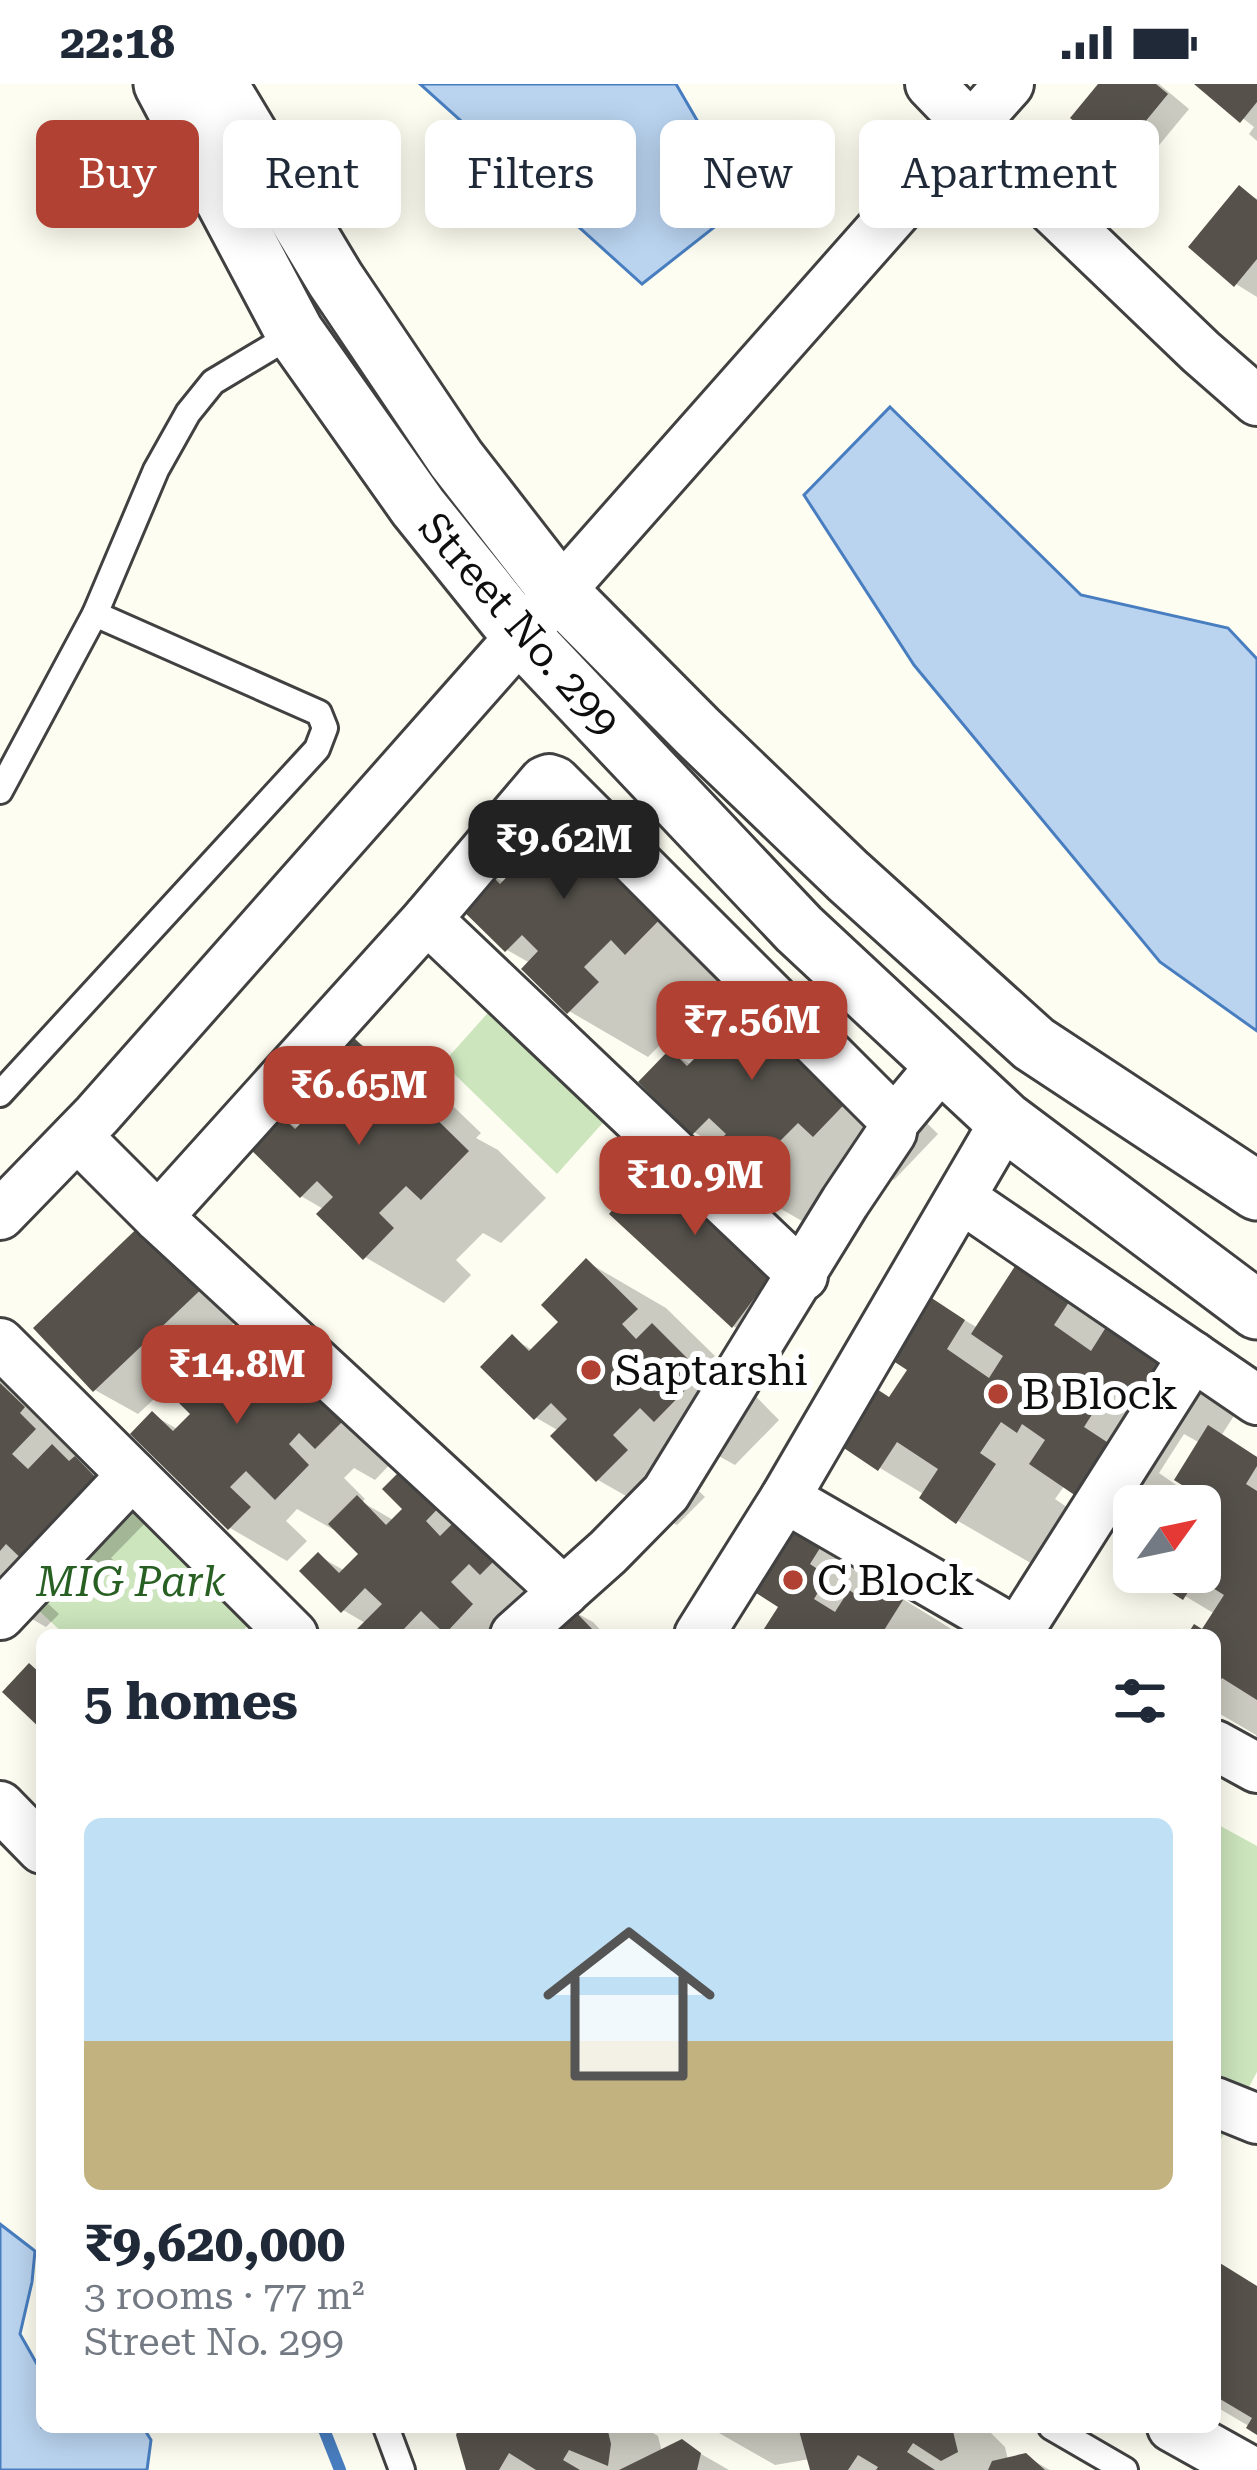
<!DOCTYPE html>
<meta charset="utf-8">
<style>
:root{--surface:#fff;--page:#f2f2f3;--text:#1f2937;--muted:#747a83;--line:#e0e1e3;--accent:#b14133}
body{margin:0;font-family:"Roboto Serif",serif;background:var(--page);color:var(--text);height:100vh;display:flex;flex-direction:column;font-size:45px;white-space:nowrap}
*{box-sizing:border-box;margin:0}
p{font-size:39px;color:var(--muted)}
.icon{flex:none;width:66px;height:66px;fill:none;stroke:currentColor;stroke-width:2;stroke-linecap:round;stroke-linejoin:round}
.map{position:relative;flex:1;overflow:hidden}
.drawer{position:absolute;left:36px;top:1545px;width:1185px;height:804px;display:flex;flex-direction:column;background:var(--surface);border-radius:18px;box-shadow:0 6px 30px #0003}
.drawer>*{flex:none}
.hud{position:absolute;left:36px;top:36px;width:1185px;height:108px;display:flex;gap:24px}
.needle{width:78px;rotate:57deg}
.tools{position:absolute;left:1113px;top:1401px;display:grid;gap:24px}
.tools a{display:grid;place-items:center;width:108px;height:108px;border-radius:18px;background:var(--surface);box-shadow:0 6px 30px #0003;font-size:60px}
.price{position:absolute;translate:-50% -102px;padding:0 27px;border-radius:24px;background:var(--accent);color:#fff;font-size:39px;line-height:78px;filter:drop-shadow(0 3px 6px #0008)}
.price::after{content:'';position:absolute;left:50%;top:72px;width:36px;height:27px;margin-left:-18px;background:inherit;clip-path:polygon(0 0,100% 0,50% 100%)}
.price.selected{background:#222;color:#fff}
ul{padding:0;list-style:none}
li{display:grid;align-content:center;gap:24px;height:636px;padding:0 48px}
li+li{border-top:3px solid var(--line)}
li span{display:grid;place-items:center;height:372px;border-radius:18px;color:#555}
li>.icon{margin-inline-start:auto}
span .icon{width:216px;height:216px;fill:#fffc;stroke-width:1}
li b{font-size:51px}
h2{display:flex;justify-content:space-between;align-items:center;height:144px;padding:0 48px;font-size:51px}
.tag{padding:0 42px;border-radius:18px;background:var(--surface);box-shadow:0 6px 30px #0003;font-size:42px;line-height:108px}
.tag.selected{background:var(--accent);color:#fff}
.status{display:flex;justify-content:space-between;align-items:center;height:84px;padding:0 60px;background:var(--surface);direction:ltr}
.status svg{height:33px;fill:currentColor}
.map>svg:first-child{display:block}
</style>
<div class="status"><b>22:18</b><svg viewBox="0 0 49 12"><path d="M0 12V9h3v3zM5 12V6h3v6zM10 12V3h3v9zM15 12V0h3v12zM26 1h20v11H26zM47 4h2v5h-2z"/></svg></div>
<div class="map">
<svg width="1257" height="2386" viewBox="0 0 1257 2386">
<rect width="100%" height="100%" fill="#fefdf1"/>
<g fill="#cce5bd">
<polygon points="503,912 616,1024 557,1090 443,979"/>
<polygon points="130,1419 252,1537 239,1551 65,1551 34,1522"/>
<polygon points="1215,1739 1257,1762 1257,1988 1218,2061 1215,2059"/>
</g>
<g fill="#bad4f0" stroke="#487ec0" stroke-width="3">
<polygon points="420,0 676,0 745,119 642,200"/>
<polygon points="890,323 1081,511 1228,544 1257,575 1257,947 1160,878 914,581 804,411"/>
<polygon points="0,2140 35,2167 32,2198 20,2250 42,2289 42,2343 143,2343 151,2356 147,2386 0,2386"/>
</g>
<g fill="#0003">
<polygon points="1102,0 1159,0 1189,25 1141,83 1119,70 1074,33"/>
<polygon points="1199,0 1257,0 1257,57 1249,50 1254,43"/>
<polygon points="1239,105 1257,115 1257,213 1236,200"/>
<polygon points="637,756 751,868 706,914 688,903 661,930 676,945 648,973 569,927 530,879 507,866 484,787 505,799"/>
<polygon points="354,956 432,1002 481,1049 476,1054 498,1066 546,1114 501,1159 483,1149 456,1176 471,1191 444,1219 365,1173 325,1126 301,1112 278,1033 300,1045 328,1015"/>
<polygon points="671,969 692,981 890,1003 938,1050 894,1096 875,1085 835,1156 757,1111 717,1062 694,1048"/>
<polygon points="662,1069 800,1195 755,1255 733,1242"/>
<polygon points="151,1136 252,1222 196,1275 230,1294 236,1287 246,1243 399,1371 375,1396 354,1384 344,1394 365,1415 362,1418 395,1437 406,1425 410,1380 558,1503 525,1551 368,1551 367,1540 343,1526 319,1472 345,1487 363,1470 337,1444 334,1446 297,1425 286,1437 307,1457 287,1477 230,1444 153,1331 179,1346 194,1330 167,1303 138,1330 95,1306"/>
<polygon points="587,1178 666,1224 715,1272 711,1276 732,1288 779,1336 735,1381 717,1371 690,1398 705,1413 677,1441 598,1396 559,1347 535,1333 512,1254 534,1267 562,1238"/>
<polygon points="1018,1183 1239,1324 1221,1352 1257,1373 1257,1654 1256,1651 1215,1627 1215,1551 1191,1551 1203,1549 1215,1530 1145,1488 1200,1488 1200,1428 1209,1414 1200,1359 1184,1350 1159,1389 1185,1407 1174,1422 1134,1422 1134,1442 1065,1401 1055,1415 1071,1426 1034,1481 958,1437 923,1413 925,1411 880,1384 891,1315 911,1285 922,1211 978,1244"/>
<polygon points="0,1297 44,1322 92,1380 88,1383 133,1409 154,1430 111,1474 118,1480 87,1512 60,1496 42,1514 59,1530 46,1543 0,1517"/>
<polygon points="793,1450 869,1494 961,1551 764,1551 782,1522"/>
<polygon points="571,1526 593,1538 605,1551 558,1551"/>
<polygon points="1215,2180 1257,2204 1257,2347 1215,2322 1215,2259 1223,2246 1215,2241"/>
<polygon points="463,2343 495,2343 504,2348 508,2343 643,2343 658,2352 662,2368 682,2359 729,2386 469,2386"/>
<polygon points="718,2343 985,2343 1005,2363 1008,2376 1025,2372 1050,2386 814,2386 810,2375 775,2381 719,2349"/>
</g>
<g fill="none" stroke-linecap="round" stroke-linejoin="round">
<polyline stroke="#487ec0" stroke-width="12" points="323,2343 340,2386"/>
</g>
<g fill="#56514b">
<polygon points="1098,0 1156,0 1168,10 1117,72 1070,34"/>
<polygon points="1194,0 1257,0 1257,18 1240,39"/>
<polygon points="1239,101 1257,116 1257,175 1234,203 1188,163"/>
<polygon points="557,706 609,757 593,773 607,787 623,771 674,821 625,871 611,856 584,883 599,898 567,930 521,885 538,867 522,851 505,868 451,815 483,783 500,800 529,770 512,753"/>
<polygon points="745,889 861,1003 813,1053 798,1039 771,1066 786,1081 755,1113 708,1067 726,1050 709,1034 692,1051 638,998 670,965 687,982 716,953 699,936"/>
<polygon points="353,953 404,1002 388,1019 403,1032 418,1017 469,1067 421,1116 406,1102 379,1129 394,1144 363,1176 316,1130 333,1113 317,1097 300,1114 246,1061 278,1029 295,1045 324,1016 307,999"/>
<polygon points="662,1065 780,1180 732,1244 609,1130"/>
<polygon points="150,1132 211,1196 93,1308 33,1244"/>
<polygon points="586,1174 638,1225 622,1240 636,1255 652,1239 702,1289 654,1338 640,1324 613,1351 628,1366 596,1398 550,1352 567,1335 551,1319 534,1336 480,1283 512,1250 529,1267 558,1238 541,1221"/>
<polygon points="1017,1179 1071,1215 1054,1241 1091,1267 1108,1240 1165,1278 1134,1324 1107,1307 1084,1343 1110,1360 1076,1412 1029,1380 1045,1356 1022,1340 1017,1349 1001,1338 980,1369 996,1380 956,1440 919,1414 938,1385 897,1358 878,1387 826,1352 863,1296 889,1313 907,1286 881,1269 921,1207 965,1236 947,1265 989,1294 1003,1272 971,1250"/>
<polygon points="246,1240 286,1279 267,1298 280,1311 298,1291 344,1336 315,1365 299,1349 289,1360 309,1381 275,1416 246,1387 230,1403 251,1423 228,1446 130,1350 152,1327 173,1347 190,1330 164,1304 196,1271 222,1297 232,1287 215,1271"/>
<polygon points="0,1299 25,1323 20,1329 36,1345 12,1370 28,1385 52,1360 69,1377 75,1372 98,1396 28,1481 6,1460 0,1467"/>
<polygon points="1208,1341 1257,1373 1257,1382 1246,1400 1257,1407 1257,1616 1222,1594 1215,1605 1215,1551 1187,1551 1194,1540 1202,1545 1224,1511 1197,1494 1183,1516 1139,1488 1200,1488 1200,1423 1204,1415 1174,1396"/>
<polygon points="410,1377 448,1414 426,1437 440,1452 463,1429 503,1468 480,1491 469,1480 451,1498 473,1520 445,1550 421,1527 402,1547 406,1551 363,1551 357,1545 382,1520 365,1504 341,1529 299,1487 318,1468 339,1489 358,1470 328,1440 357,1411 386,1441 402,1425 382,1405"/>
<polygon points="792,1446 820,1464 810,1480 828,1492 814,1515 835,1528 849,1506 866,1517 878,1499 903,1516 881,1551 760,1551 778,1523 753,1507"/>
<polygon points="570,1522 593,1546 588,1551 554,1551 548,1545"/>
<polygon points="29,1579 42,1591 42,1646 2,1608"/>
<polygon points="1215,2176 1257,2202 1257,2351 1246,2344 1252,2334 1215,2312 1215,2253 1219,2247 1215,2245"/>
<polygon points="459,2343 499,2343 502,2345 504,2343 607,2343 611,2360 608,2382 569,2366 563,2376 580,2386 536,2386 509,2369 499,2386 466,2386 456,2351"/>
<polygon points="798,2343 952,2343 958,2368 941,2377 913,2359 907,2368 935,2386 876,2386 878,2383 858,2371 848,2386 810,2386"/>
<polygon points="682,2355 701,2369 697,2386 619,2386"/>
<polygon points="1026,2369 1045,2386 988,2386 992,2377"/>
</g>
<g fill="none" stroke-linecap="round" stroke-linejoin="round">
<g stroke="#414141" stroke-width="30">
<g id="service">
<polyline points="0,707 95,530 156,386 188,329 213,298 295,249"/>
<polyline points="0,1010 317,665 325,644 319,629 95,530"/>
<polyline points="386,2343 402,2386"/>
<polyline points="1051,2343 1125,2386"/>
</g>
</g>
<g stroke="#414141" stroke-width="54">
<g id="minor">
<polyline points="930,0 1032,106 1201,268 1257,317"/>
<polyline points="427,835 803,1192"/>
<polyline points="893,1039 943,979"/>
<polyline points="77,1052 158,1133 427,835 544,697 549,695 555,697 888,1030 893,1039 892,1048 845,1118 666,1409 608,1468 515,1551"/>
<polyline points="961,1114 1257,1316"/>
<polyline points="0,1131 97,1031 1009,0"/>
<polyline points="158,1133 564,1508"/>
<polyline points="0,1259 293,1551"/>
<polyline points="785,1414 1022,1551"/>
<polyline points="0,1531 132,1391"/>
<polyline points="699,1551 785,1414 1005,1037"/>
<polyline points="1016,1551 1193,1272"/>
<polyline points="1215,1661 1257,1684"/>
<polyline points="0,1722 42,1765"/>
<polyline points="1215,2018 1257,2035"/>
<polyline points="1172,2343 1249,2386"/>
</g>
</g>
<g stroke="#414141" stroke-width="63">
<g id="tertiary">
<polyline points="163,0 295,249 418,423 521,551 799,845 1005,1037 1257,1226"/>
<polyline points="218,0 335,195 456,375 560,509 697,647 848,792 1034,960 1257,1107"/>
</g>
</g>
<use href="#service" stroke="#fff" stroke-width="24"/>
<use href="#minor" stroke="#fff" stroke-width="48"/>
<use href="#tertiary" stroke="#fff" stroke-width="57"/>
</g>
<g fill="#b14133" stroke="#fff" stroke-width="4.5">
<circle cx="591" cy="1286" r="12"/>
<circle cx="998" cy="1310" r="12"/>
<circle cx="793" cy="1496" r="12"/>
</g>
<g text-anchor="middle" stroke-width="12" stroke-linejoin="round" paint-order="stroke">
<g font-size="42" fill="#0e0e0e" stroke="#fff">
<text transform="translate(520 540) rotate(49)" y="15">Street No. 299</text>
</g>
<g font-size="42" fill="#0e0e0e" stroke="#fff" text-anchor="start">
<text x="615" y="1301">Saptarshi</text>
<text x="1022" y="1325">B Block</text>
<text x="817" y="1511">C Block</text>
</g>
<g font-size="42" font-style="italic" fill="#286024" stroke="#fff">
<text x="131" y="1512">MIG Park</text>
</g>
</g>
</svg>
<div class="tools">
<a><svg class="needle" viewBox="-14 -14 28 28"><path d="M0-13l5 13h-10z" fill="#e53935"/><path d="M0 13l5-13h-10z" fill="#747a83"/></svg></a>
</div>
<b class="price selected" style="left:564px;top:818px">₹9.62M</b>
<b class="price" style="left:752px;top:999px">₹7.56M</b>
<b class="price" style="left:359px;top:1064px">₹6.65M</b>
<b class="price" style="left:695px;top:1154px">₹10.9M</b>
<b class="price" style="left:237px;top:1343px">₹14.8M</b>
<div class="hud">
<a class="tag selected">Buy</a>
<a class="tag">Rent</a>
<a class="tag">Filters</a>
<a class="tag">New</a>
<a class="tag">Apartment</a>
</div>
<section class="drawer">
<h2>5 homes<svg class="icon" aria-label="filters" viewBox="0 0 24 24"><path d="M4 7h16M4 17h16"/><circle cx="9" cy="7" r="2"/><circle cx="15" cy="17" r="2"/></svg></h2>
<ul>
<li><span style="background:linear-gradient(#bfe0f5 60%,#c2b280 0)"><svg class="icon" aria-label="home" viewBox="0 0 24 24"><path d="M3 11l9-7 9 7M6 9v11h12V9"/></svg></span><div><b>₹9,620,000</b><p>3 rooms · 77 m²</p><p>Street No. 299</p></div></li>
</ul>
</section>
</div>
